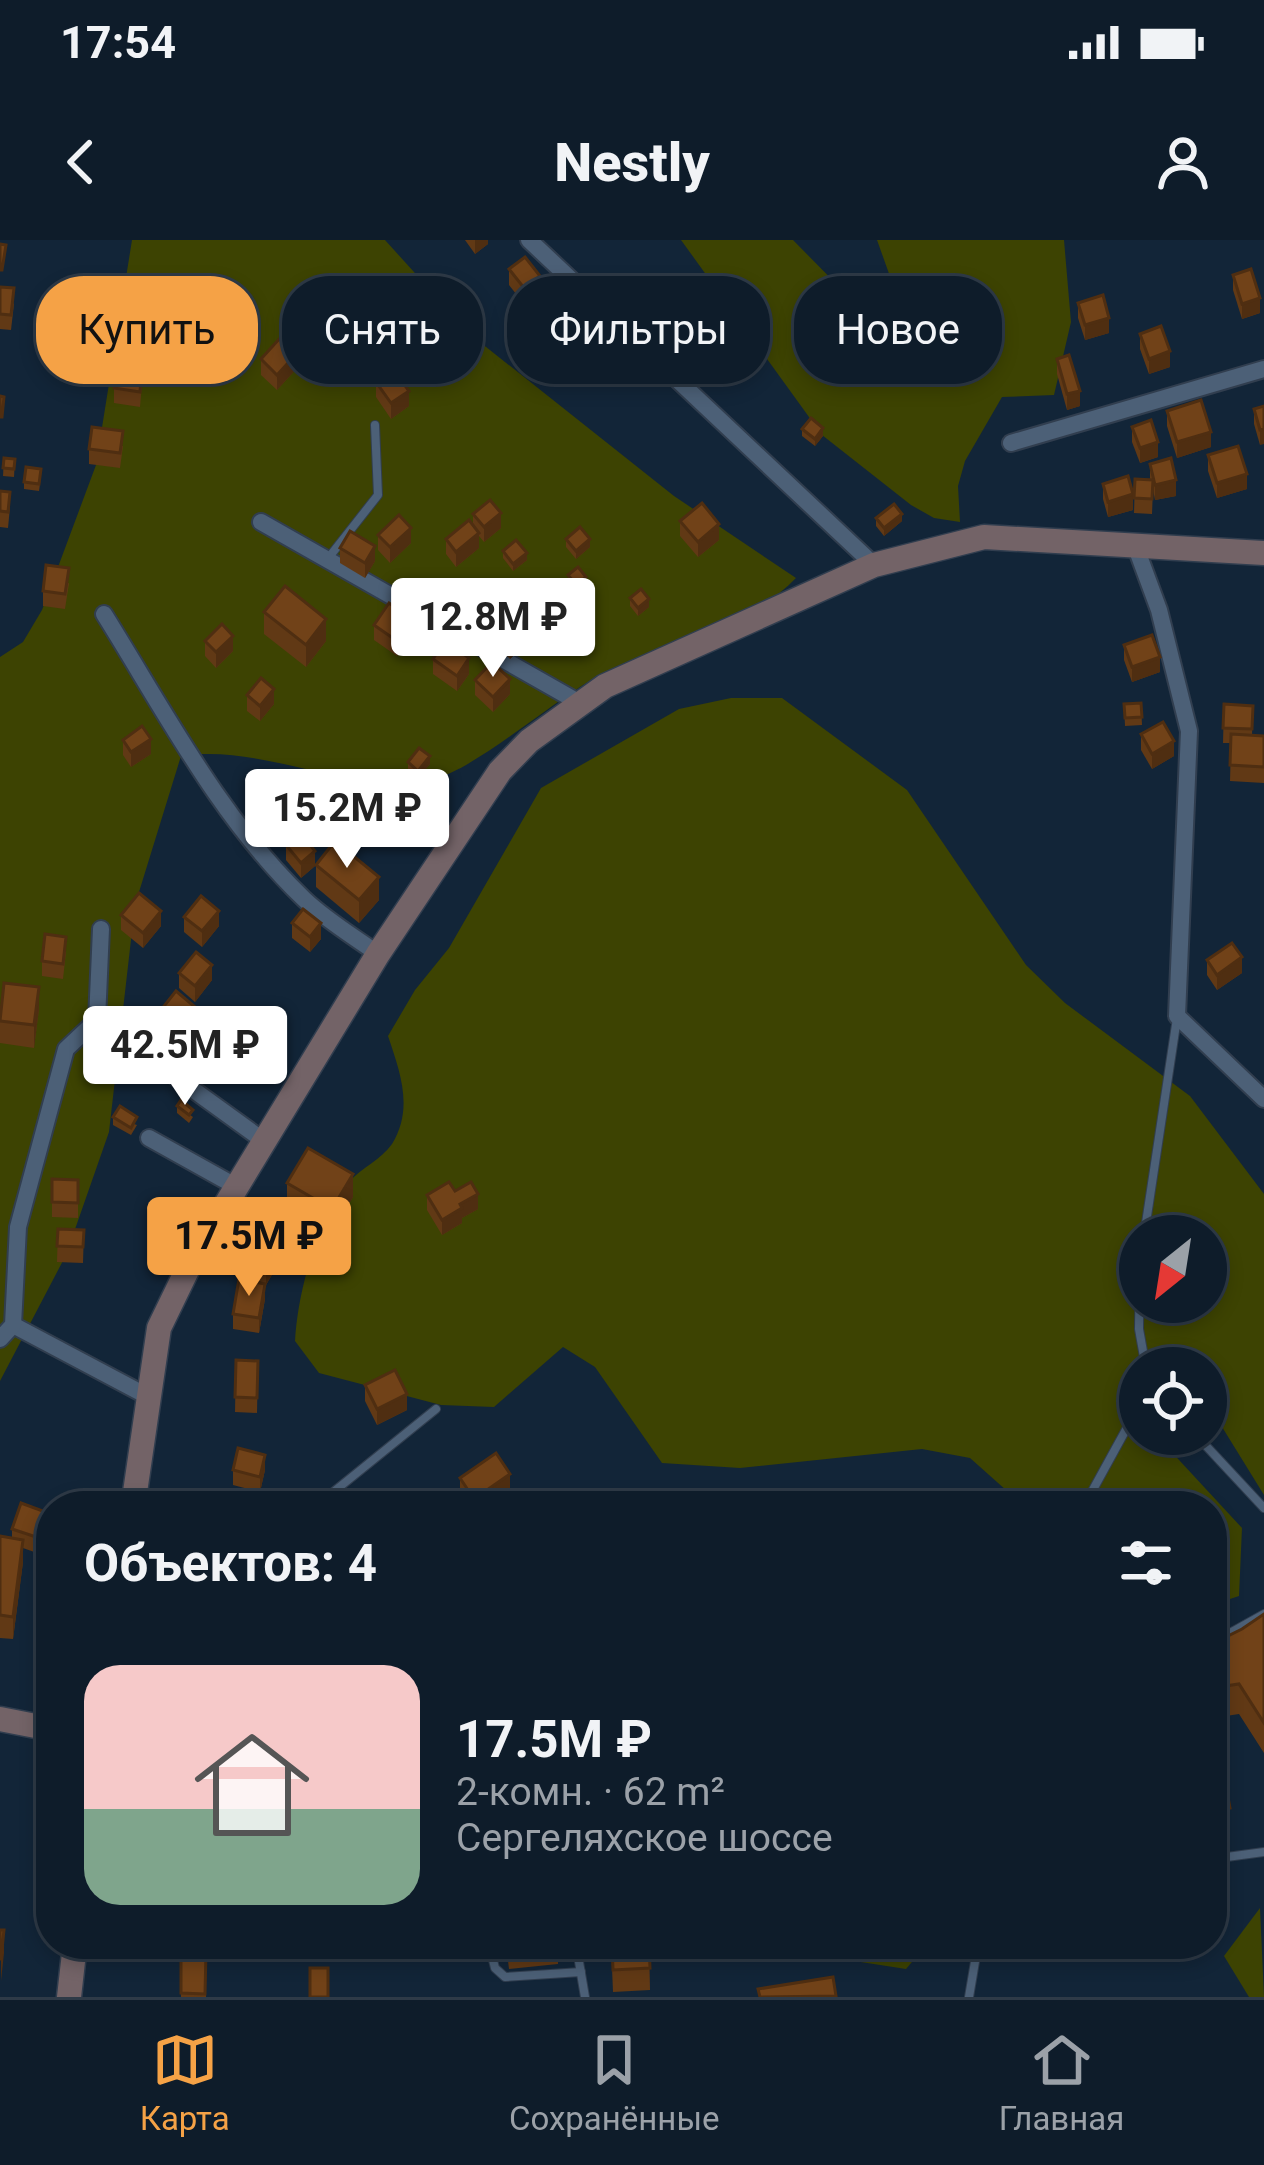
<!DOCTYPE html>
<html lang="ru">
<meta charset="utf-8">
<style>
:root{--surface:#0e1c2a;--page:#172532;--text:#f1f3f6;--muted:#9ba1a8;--line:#2e3a47;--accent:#f5a246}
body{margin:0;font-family:Roboto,sans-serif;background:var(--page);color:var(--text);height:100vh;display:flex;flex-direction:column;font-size:45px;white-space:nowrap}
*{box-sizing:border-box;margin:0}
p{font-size:39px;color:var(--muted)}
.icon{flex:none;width:66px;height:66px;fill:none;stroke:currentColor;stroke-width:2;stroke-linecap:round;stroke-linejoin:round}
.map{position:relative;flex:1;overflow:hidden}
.panel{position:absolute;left:36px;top:1251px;width:1191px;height:468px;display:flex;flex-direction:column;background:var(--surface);border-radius:48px;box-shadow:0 6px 18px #0003,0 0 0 3px var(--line)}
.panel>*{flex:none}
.guide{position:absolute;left:36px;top:36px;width:1194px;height:108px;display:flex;gap:24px}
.needle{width:78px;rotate:210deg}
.buttons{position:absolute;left:1119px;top:975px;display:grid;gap:24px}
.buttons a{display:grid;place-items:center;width:108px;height:108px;border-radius:50%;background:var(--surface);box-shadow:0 6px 18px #0003,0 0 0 3px var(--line);font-size:60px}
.price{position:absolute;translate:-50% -102px;padding:0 27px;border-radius:12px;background:#fff;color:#222;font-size:39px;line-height:78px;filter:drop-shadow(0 3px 6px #0008)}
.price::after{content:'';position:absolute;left:50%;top:72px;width:36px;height:27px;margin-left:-18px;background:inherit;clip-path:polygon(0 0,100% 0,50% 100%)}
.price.selected{background:var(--accent);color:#111}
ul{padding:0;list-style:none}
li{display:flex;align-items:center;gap:36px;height:300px;padding:0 48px}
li+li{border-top:3px solid var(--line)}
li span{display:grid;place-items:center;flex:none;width:336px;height:240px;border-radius:36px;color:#555}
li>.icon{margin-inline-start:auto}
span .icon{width:144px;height:144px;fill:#fffc;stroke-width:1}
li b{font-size:51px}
h2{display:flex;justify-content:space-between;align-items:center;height:144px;padding:0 48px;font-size:51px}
.chip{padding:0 42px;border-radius:48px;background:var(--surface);box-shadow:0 6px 18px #0003,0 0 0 3px var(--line);font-size:42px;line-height:108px}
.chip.selected{background:var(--accent);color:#111}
.status{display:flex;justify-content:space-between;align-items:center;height:84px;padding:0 60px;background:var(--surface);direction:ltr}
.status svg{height:33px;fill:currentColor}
header{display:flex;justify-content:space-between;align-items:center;height:156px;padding:0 48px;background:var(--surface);font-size:54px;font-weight:800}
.menu{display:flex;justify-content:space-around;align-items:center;height:168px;border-top:3px solid var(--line);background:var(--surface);font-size:33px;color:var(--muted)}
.menu a{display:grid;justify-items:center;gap:6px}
.menu .selected{color:var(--accent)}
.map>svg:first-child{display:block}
</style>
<div class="status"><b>17:54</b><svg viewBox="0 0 49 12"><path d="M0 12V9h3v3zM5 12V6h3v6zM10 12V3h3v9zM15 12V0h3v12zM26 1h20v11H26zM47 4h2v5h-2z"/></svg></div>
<header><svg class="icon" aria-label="back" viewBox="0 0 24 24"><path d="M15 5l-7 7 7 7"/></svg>Nestly<svg class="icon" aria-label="person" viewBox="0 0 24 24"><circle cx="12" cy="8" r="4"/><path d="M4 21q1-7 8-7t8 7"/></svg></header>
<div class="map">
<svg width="1264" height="1757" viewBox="0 0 1264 1757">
<rect width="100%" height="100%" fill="#122538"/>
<g fill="#3d4302" fill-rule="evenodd">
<path d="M132,0H385L471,95L674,256L796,338C745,391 666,403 600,435C558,457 474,530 436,538C350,558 267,503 181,516L135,665L109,892L66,1015L0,1141V417L23,402L42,370L96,225Z"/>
<polygon points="681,0 793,0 857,65 893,69 892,42 877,0 1064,0 1071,82 1054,155 1002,157 965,221 958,246 960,282 934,278 911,265 822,195"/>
<path d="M731,458H782L907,550L1026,725L1065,763L1190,856L1264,954V1255L1206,1161V1128H1179L1166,1115L1156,1128H1140V1150L1129,1166L1140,1178V1194H1155L1242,1288L1239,1356L1212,1365V1266H1024L970,1218L922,1209L740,1228L662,1223L595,1127L563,1107L494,1167L441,1165L319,1133L295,1101C298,1049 317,983 349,942C361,928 382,919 392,904C414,868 400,832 388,796L415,750L449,708L541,548L679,469ZM1140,996H1206V1062H1140Z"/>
<polygon points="1260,1668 1264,1757 1249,1757 1224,1716"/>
<polygon points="745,1704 915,1704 917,1716 906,1729"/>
</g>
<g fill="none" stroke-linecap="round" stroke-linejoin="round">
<g stroke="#313e4f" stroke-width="10">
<g id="service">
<polyline points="326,321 378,255 375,185"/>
<polyline points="1144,996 1177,778"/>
<polyline points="1140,1022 1139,1089 1146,1128"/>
<polyline points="1195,1194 1264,1268"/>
<polyline points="316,1266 436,1169"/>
<polyline points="1084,1266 1140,1164"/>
<polyline points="1212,1403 1264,1374"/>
<polyline points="1212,1619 1264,1612"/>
<polyline points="489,1704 495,1728 505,1737 581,1732"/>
<polyline points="576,1704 585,1757"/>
<polyline points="81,1712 170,1715 218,1704"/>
<polyline points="969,1757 978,1704"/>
</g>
</g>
<g stroke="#313e4f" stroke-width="20">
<g id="minor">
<polyline points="529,0 874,325"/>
<polyline points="1011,203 1264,129"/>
<polyline points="261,282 578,462"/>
<polyline points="1135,305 1159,370 1189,491 1177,776 1264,859"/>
<path d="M104,374C164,470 221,580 304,659C326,680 353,696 378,714"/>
<polyline points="97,780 264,901"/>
<polyline points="149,898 237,947"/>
<polyline points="13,1085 147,1156"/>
<polyline points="0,1099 13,1085 18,987 66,809 97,780 101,689"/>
</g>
</g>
<g stroke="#313e4f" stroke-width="27">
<g id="secondary">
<polyline points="133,1266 159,1088 191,1022 378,714 500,531 529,501 605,446 874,325 984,297 1264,313"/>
<polyline points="0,1479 51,1489"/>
<polyline points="69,1757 75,1704"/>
</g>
</g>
<use href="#service" stroke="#4c6077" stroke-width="8"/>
<use href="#minor" stroke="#4c6077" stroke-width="16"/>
<use href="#secondary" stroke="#736367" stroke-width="24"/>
</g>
<g fill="#613915">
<polygon points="465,0 488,0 488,4 475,14"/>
<polygon points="509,29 540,51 524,64 509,45"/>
<polygon points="1233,35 1260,73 1242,79 1233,50"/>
<polygon points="0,47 14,64 11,90 0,89"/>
<polygon points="1078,63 1109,93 1085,100 1078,78"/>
<polygon points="68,80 110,82 107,100 68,95"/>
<polygon points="715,88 742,103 724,116 715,103"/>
<polygon points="301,91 332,108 315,122 301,106"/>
<polygon points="1140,94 1170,127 1149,134 1140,109"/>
<polygon points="261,119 298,127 277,150 261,135"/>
<polygon points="1057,119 1080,166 1067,170 1057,134"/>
<polygon points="376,142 409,166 391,179 376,157"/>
<polygon points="142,144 140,167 114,163 114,148"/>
<polygon points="1264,166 1260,205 1254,184 1254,169"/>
<polygon points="1167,171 1211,207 1177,218 1167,186"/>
<polygon points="1132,187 1158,217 1140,223 1132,202"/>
<polygon points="802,189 823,196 815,206 802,196"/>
<polygon points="123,206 120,228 89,224 89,209"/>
<polygon points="1208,215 1247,249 1217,258 1208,231"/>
<polygon points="4,218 15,219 14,237 3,236"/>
<polygon points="1150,224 1176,256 1155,260 1153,249 1152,274 1134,273 1135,239 1150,240"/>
<polygon points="41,237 39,251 24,249 24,242"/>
<polygon points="1103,244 1133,270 1108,277 1103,259"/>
<polygon points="0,251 10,267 8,288 0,287"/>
<polygon points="473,274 501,288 484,302 479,296 479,308 456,327 446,314 446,299 473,285"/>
<polygon points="876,278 902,281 884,296 876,286"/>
<polygon points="680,281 719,300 698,317 680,296"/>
<polygon points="378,295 411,303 390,323 378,310"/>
<polygon points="566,299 590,307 576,319 566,307"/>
<polygon points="340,308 375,321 365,338 340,323"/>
<polygon points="503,311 527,320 513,331 503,318"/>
<polygon points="568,335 586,345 576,353 568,343"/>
<polygon points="69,343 65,369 43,366 43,351"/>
<polygon points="630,358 649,367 638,376 630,366"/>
<polygon points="264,372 326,401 306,427 264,394"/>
<polygon points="374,385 412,394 397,416 374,400"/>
<polygon points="495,388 531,399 510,419 495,404"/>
<polygon points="205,401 233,411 216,428 205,416"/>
<polygon points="1124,405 1160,432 1132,442 1124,420"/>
<polygon points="433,419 469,434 457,451 433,434"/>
<polygon points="475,440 510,454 493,472 475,455"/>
<polygon points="247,455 274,464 260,481 247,471"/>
<polygon points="1141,463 1142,485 1125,486 1124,464"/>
<polygon points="1224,464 1253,466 1252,495 1264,496 1264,543 1230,541 1231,503 1223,503"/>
<polygon points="1141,494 1174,516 1152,529 1141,510"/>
<polygon points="123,500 151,514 131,527 123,515"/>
<polygon points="408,522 430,524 418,538 408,530"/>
<polygon points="311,558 353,572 332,593 311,573"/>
<polygon points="286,605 315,626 301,638 286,620"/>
<polygon points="316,625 379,660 359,683 316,647"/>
<polygon points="121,675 161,686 143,708 121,690"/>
<polygon points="184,677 219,686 202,707 184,692"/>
<polygon points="292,683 321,699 310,712 292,698"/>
<polygon points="66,712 63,739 42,736 42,721"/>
<polygon points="1207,720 1242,733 1217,750 1207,735"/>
<polygon points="179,733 212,740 195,762 179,748"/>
<polygon points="39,769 34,808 0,803 0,778"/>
<polygon points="157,775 195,782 176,806 157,790"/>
<polygon points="177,866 193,877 189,883 177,873"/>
<polygon points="113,877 137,885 131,895 113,885"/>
<polygon points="52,939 78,940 78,978 52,977"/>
<polygon points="287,943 353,957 332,992 287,965"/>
<polygon points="455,951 478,969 462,978 462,983 442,995 427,970 427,955"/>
<polygon points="58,989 84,990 83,1023 57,1022"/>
<polygon points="242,1015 282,1018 266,1045 265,1044 265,1059 259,1093 233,1089 233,1074 264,1044 242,1030"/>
<polygon points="236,1120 258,1121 257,1173 235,1172"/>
<polygon points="365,1145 407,1170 377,1185 365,1161"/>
<polygon points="233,1230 265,1230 260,1252 233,1245"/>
<polygon points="460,1238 510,1250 486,1266 468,1266 460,1253"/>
<polygon points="51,1274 51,1318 23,1308 23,1322 13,1399 0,1398 0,1296 12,1298 12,1289"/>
<polygon points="1264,1374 1264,1513 1239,1474 1213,1478 1230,1568 1230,1598 1212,1601 1212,1404 1242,1389"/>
<polygon points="506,1704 558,1704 558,1724 509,1729"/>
<polygon points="611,1704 649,1704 650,1750 613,1752"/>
<polygon points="181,1711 206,1712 206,1757 181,1757"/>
</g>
<g fill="#4f2e11">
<polygon points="475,0 488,0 488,4 475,14"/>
<polygon points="540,36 540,51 524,64 524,48"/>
<polygon points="1260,58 1260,73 1242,79 1242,64"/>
<polygon points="1109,78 1109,93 1085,100 1085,85"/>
<polygon points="742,88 742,103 724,116 724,101"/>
<polygon points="332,93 332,108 315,122 315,107"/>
<polygon points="1170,111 1170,127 1149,134 1149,119"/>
<polygon points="298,112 298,127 277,150 277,135"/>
<polygon points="409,151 409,166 391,179 391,163"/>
<polygon points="1080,151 1080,166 1067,170 1067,154"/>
<polygon points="823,188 823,196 815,206 815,199"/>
<polygon points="1264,189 1264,204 1260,205 1260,190"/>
<polygon points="1211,192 1211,207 1177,218 1177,202"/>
<polygon points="1158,202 1158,217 1140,223 1140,208"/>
<polygon points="1247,234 1247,249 1217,258 1217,243"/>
<polygon points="1176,240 1176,256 1155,260 1155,245"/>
<polygon points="1133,254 1133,270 1108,277 1108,262"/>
<polygon points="501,273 501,288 484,302 484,287"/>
<polygon points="902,274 902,281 884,296 884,288"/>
<polygon points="719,284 719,300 698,317 698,302"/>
<polygon points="411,288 411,303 390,323 390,307"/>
<polygon points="479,293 479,308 456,327 456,312"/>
<polygon points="590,299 590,307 576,319 576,311"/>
<polygon points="375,306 375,321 365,338 365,323"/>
<polygon points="527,313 527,320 513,331 513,324"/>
<polygon points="586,337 586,345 576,353 576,345"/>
<polygon points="649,359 649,367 638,376 638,368"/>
<polygon points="326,379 326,401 306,427 306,405"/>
<polygon points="412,379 412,394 397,416 397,401"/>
<polygon points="531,383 531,399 510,419 510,404"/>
<polygon points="233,396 233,411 216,428 216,412"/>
<polygon points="1160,417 1160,432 1132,442 1132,427"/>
<polygon points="469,418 469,434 457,451 457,436"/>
<polygon points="510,439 510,454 493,472 493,457"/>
<polygon points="274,449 274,464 260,481 260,466"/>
<polygon points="151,499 151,514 131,527 131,512"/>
<polygon points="1174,501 1174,516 1152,529 1152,514"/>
<polygon points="430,516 430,524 418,538 418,531"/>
<polygon points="353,557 353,572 332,593 332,578"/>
<polygon points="315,611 315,626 301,638 301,623"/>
<polygon points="379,637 379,660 359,683 359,660"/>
<polygon points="161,671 161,686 143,708 143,693"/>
<polygon points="219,671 219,686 202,707 202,691"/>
<polygon points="321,683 321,699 310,712 310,697"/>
<polygon points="1242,717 1242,733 1217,750 1217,735"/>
<polygon points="212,725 212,740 195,762 195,746"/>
<polygon points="39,747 39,769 34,808 34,785"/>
<polygon points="195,767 195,782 176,806 176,790"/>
<polygon points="353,934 353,957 332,992 332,969"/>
<polygon points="478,954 478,969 462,978 462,983 442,995 442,980 460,964"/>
<polygon points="282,1003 282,1018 266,1045 266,1030"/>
<polygon points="265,1044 265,1059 259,1093 259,1078"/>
<polygon points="407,1154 407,1170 377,1185 377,1169"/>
<polygon points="265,1215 265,1230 260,1252 260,1237"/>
<polygon points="510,1234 510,1250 486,1266 474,1266 474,1259"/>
<polygon points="23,1300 23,1322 13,1399 13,1377"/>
<polygon points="4,1690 4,1713 1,1741 1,1719"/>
</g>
<g fill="#714218" stroke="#4f2e11" stroke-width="3">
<polygon points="0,4 6,5 2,30 0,30"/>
<polygon points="525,17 540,36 524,48 509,29"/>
<polygon points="1251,29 1260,58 1242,64 1233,35"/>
<polygon points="0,47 14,48 11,75 0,74"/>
<polygon points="1103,55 1109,78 1085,85 1078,63"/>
<polygon points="70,62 110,67 107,84 68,80"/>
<polygon points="734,75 742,88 724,101 715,88"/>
<polygon points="318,76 332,93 315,107 301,91"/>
<polygon points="1161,86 1170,111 1149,119 1140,94"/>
<polygon points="281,97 298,112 277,135 261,119"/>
<polygon points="1069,115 1080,151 1067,154 1057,119"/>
<polygon points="117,126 142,129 140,152 114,148"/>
<polygon points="393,129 409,151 391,163 376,142"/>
<polygon points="0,156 4,157 2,177 0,177"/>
<polygon points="1201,160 1211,192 1177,202 1167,171"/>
<polygon points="1264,166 1264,189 1260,190 1254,169"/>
<polygon points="811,178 823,188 815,199 802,189"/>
<polygon points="1151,180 1158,202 1140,208 1132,187"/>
<polygon points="92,187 123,191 120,213 89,209"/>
<polygon points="1238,206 1247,234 1217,243 1208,215"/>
<polygon points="4,218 15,219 14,229 3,228"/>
<polygon points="1171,218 1176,240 1155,245 1150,224"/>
<polygon points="26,227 41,229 39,244 24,242"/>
<polygon points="1128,236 1133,254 1108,262 1103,244"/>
<polygon points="1135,239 1153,240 1152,259 1134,258"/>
<polygon points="0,251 10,252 8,272 0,271"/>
<polygon points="490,260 501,273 484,287 473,274"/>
<polygon points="702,263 719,284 698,302 680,281"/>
<polygon points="894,264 902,274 884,288 876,278"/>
<polygon points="399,275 411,288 390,307 378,295"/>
<polygon points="469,280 479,293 456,312 446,299"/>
<polygon points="580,287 590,299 576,311 566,299"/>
<polygon points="350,291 375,306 365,323 340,308"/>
<polygon points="516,300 527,313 513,324 503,311"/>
<polygon points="46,325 69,328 65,354 43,351"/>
<polygon points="578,327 586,337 576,345 568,335"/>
<polygon points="285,346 326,379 306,405 264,372"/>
<polygon points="641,349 649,359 638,368 630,358"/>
<polygon points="389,363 412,379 397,401 374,385"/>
<polygon points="516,368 531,383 510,404 495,388"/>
<polygon points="222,384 233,396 216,412 205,401"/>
<polygon points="1152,395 1160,417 1132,427 1124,405"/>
<polygon points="445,401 469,418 457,436 433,419"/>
<polygon points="492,422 510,439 493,457 475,440"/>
<polygon points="261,438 274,449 260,466 247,455"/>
<polygon points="1141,463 1142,477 1125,478 1124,464"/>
<polygon points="1224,464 1253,466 1252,489 1223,488"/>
<polygon points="1163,482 1174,501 1152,514 1141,494"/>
<polygon points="142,486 151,499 131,512 123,500"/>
<polygon points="1231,494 1264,496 1264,527 1230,525"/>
<polygon points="419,508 430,516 418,531 408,522"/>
<polygon points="332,536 353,557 332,578 311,558"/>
<polygon points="300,593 315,611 301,623 286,605"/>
<polygon points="335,601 379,637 359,660 316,625"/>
<polygon points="139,653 161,671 143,693 121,675"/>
<polygon points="201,656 219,671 202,691 184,677"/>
<polygon points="303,669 321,683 310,697 292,683"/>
<polygon points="45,694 66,697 63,724 42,721"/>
<polygon points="1232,703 1242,717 1217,735 1207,720"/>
<polygon points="196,712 212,725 195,746 179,733"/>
<polygon points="4,743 39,747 34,785 0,781"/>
<polygon points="176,751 195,767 176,790 157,775"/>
<polygon points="181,860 193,870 189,875 177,866"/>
<polygon points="120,866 137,877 131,888 113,877"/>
<polygon points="308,908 353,934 332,969 287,943"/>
<polygon points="52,939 78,940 78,963 52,962"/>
<polygon points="449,942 455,951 471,942 478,954 460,964 462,968 442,980 427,955"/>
<polygon points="58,989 84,990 83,1007 57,1006"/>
<polygon points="259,989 282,1003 266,1030 242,1015"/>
<polygon points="239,1039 265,1044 259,1078 233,1074"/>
<polygon points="236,1120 258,1121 257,1158 235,1157"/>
<polygon points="395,1130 407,1154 377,1169 365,1145"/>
<polygon points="238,1208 265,1215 260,1237 233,1230"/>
<polygon points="496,1213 510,1234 474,1259 460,1238"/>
<polygon points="21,1263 51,1274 51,1302 12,1289"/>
<polygon points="0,1296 23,1300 13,1377 0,1375"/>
<polygon points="1264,1374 1264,1483 1239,1444 1212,1448 1212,1404 1242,1389"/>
<polygon points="1212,1470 1230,1568 1212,1571"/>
<polygon points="0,1690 4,1690 1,1719 0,1719"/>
<polygon points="612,1704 649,1704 650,1728 613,1730"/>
<polygon points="181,1711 206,1712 205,1754 181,1753"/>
<rect x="310" y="1728" width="18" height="29"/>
<polygon points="833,1737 836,1756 760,1757 758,1749"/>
</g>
</svg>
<div class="buttons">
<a><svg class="needle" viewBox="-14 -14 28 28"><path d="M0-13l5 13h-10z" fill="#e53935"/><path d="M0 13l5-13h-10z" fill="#9ba1a8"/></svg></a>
<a><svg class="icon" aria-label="locate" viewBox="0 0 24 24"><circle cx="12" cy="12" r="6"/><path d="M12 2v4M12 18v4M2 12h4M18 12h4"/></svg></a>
</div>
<b class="price" style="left:493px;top:440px">12.8M ₽</b>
<b class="price" style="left:347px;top:631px">15.2M ₽</b>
<b class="price" style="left:185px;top:868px">42.5M ₽</b>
<b class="price selected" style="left:249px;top:1059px">17.5M ₽</b>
<div class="guide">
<a class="chip selected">Купить</a>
<a class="chip">Снять</a>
<a class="chip">Фильтры</a>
<a class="chip">Новое</a>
</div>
<section class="panel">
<h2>Объектов: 4<svg class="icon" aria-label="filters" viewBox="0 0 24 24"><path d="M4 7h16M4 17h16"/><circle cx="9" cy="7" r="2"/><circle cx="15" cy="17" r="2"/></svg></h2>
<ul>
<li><span style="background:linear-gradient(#f6c9c9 60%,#7fa58c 0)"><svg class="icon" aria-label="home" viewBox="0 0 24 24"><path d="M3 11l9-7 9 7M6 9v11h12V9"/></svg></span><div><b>17.5M ₽</b><p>2-комн. · 62 m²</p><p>Сергеляхское шоссе</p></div></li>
</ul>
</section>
</div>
<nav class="menu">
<a class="selected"><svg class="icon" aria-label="map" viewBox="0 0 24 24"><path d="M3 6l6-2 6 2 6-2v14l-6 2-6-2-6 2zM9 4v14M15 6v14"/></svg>Карта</a>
<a><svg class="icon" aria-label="saved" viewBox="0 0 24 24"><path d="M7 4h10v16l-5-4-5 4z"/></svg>Сохранённые</a>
<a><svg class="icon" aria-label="home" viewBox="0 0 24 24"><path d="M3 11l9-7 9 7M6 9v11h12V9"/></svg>Главная</a>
</nav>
